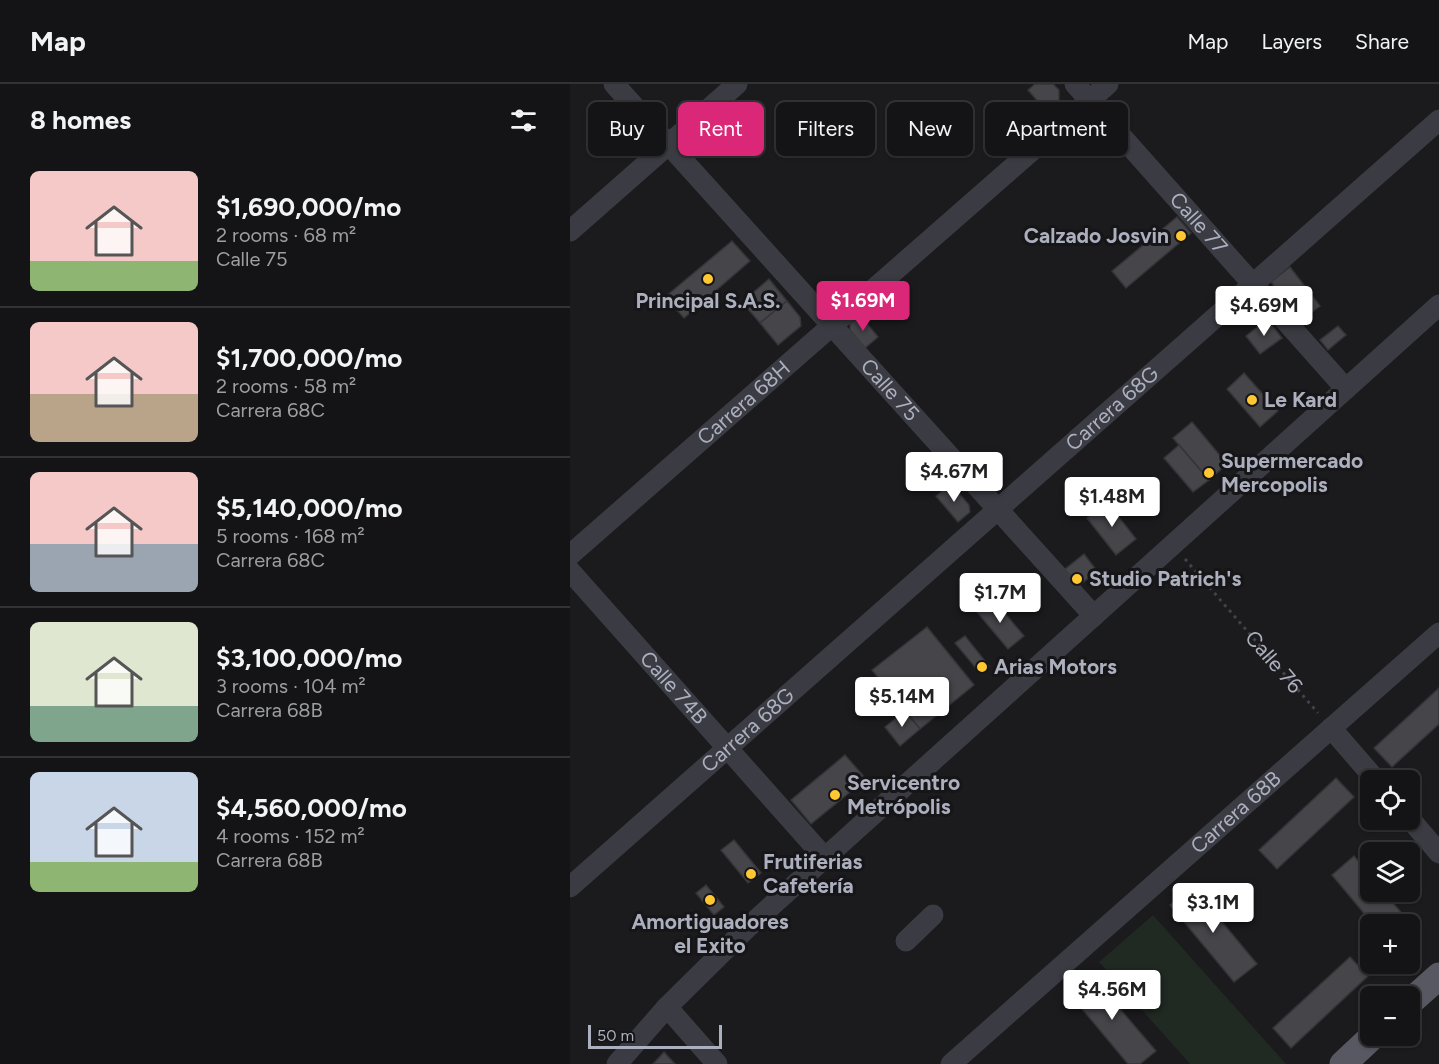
<!DOCTYPE html>
<meta charset="utf-8">
<style>
:root{--surface:#141416;--page:#212123;--text:#f1f3f6;--muted:#9d9ea1;--line:#333335;--accent:#db2777}
body{margin:0;font-family:Figtree,sans-serif;background:var(--page);color:var(--text);height:100vh;display:flex;flex-direction:column;font-size:22px;white-space:nowrap}
*{box-sizing:border-box;margin:0}
p{font-size:20px;color:var(--muted)}
.icon{flex:none;width:33px;height:33px;fill:none;stroke:currentColor;stroke-width:2;stroke-linecap:round;stroke-linejoin:round}
.map{position:relative;flex:1;overflow:hidden}
.details{display:flex;flex-direction:column;background:var(--surface);width:570px}
.details>*{flex:none}
.hud{position:absolute;left:18px;top:18px;width:570px;height:54px;display:flex;gap:12px}
.fabs{position:absolute;left:790px;top:686px;display:grid;gap:12px}
.fabs a{display:grid;place-items:center;width:60px;height:60px;border-radius:9px;background:var(--surface);box-shadow:0 2px 4px #0004,0 0 0 2px var(--line);font-size:30px}
.scale{position:absolute;left:18px;bottom:15px;width:134px;box-sizing:border-box;padding-left:6px;border:3px solid #acb0be;border-top:0;font-size:16px;line-height:21px;white-space:nowrap;color:#acb0be;-webkit-text-stroke:4px #161518;paint-order:stroke}
.price{position:absolute;translate:-50% -51px;padding:0 14px;border-radius:6px;background:#fff;color:#222;font-size:20px;line-height:39px;filter:drop-shadow(0 2px 3px #0008)}
.price::after{content:'';position:absolute;left:50%;top:36px;width:18px;height:14px;margin-left:-9px;background:inherit;clip-path:polygon(0 0,100% 0,50% 100%)}
.price.active{background:var(--accent);color:#fff}
ul{padding:0;list-style:none}
li{display:flex;align-items:center;gap:18px;height:150px;padding:0 30px}
li+li{border-top:2px solid var(--line)}
li span{display:grid;place-items:center;flex:none;width:168px;height:120px;border-radius:9px;color:#555}
li>.icon{margin-inline-start:auto}
span .icon{width:72px;height:72px;fill:#fffc;stroke-width:1}
li b{font-size:26px}
h2{display:flex;justify-content:space-between;align-items:center;height:72px;padding:0 30px;font-size:26px}
.pill{padding:0 21px;border-radius:9px;background:var(--surface);box-shadow:0 2px 4px #0004,0 0 0 2px var(--line);font-size:21px;line-height:54px}
.pill.active{background:var(--accent);color:#fff}
header{display:flex;align-items:center;gap:36px;box-sizing:border-box;height:84px;padding:0 30px;background:var(--surface);border-bottom:2px solid var(--line)}
header strong{font-size:28px}
nav{display:flex;gap:33px;margin-inline-start:auto;font-size:21px}
main{display:flex;flex:1;min-height:0}
.map>svg:first-child{display:block}
</style>
<header>
<strong>Map</strong>
<nav><a>Map</a><a>Layers</a><a>Share</a></nav>
</header>
<main>
<section class="details">
<h2>8 homes<svg class="icon" aria-label="filters" viewBox="0 0 24 24"><path d="M4 7h16M4 17h16"/><circle cx="9" cy="7" r="2"/><circle cx="15" cy="17" r="2"/></svg></h2>
<ul>
<li><span style="background:linear-gradient(#f6c9c9 75%,#8fb573 0)"><svg class="icon" aria-label="home" viewBox="0 0 24 24"><path d="M3 11l9-7 9 7M6 9v11h12V9"/></svg></span><div><b>$1,690,000/mo</b><p>2 rooms · 68 m²</p><p>Calle 75</p></div></li>
<li><span style="background:linear-gradient(#f6c9c9 60%,#b9a48a 0)"><svg class="icon" aria-label="home" viewBox="0 0 24 24"><path d="M3 11l9-7 9 7M6 9v11h12V9"/></svg></span><div><b>$1,700,000/mo</b><p>2 rooms · 58 m²</p><p>Carrera 68C</p></div></li>
<li><span style="background:linear-gradient(#f6c9c9 60%,#9aa5b1 0)"><svg class="icon" aria-label="home" viewBox="0 0 24 24"><path d="M3 11l9-7 9 7M6 9v11h12V9"/></svg></span><div><b>$5,140,000/mo</b><p>5 rooms · 168 m²</p><p>Carrera 68C</p></div></li>
<li><span style="background:linear-gradient(#dfe7d0 70%,#7fa58c 0)"><svg class="icon" aria-label="home" viewBox="0 0 24 24"><path d="M3 11l9-7 9 7M6 9v11h12V9"/></svg></span><div><b>$3,100,000/mo</b><p>3 rooms · 104 m²</p><p>Carrera 68B</p></div></li>
<li><span style="background:linear-gradient(#c9d6e8 75%,#8fb573 0)"><svg class="icon" aria-label="home" viewBox="0 0 24 24"><path d="M3 11l9-7 9 7M6 9v11h12V9"/></svg></span><div><b>$4,560,000/mo</b><p>4 rooms · 152 m²</p><p>Carrera 68B</p></div></li>
</ul>
</section>
<div class="map">
<svg width="869" height="980" viewBox="0 0 869 980">
<rect width="100%" height="100%" fill="#1b1a1d"/>
<polygon fill="#202922" points="583,831 716,980 620,980 529,878"/>
<g fill="#45454a" stroke="#353439" stroke-width="1.5">
<polygon points="465,0 483,0 489,6 489,18 477,28 458,6"/>
<polygon points="607,133 621,149 556,204 542,187"/>
<polygon points="162,157 180,177 114,234 95,213"/>
<polygon points="720,183 750,222 731,236 701,198"/>
<polygon points="199,195 217,217 190,239 172,218"/>
<polygon points="217,217 230,233 231,242 208,261 190,239"/>
<polygon points="290,231 308,253 295,264 280,246 280,240"/>
<polygon points="697,235 712,254 690,270 676,252"/>
<polygon points="768,242 776,251 758,266 750,256"/>
<polygon points="674,289 708,327 690,343 657,305"/>
<polygon points="622,338 657,380 639,396 603,354"/>
<polygon points="609,361 639,396 623,408 594,374"/>
<polygon points="381,400 399,421 400,428 388,438 366,412"/>
<polygon points="537,418 566,455 546,471 517,434"/>
<polygon points="514,470 527,487 507,503 494,486"/>
<polygon points="423,515 454,552 438,565 407,528"/>
<polygon points="357,543 404,601 350,645 302,586"/>
<polygon points="395,552 419,582 410,589 385,559"/>
<polygon points="869,604 869,640 822,683 804,664"/>
<polygon points="335,627 350,645 330,662 315,643"/>
<polygon points="275,671 296,695 241,740 221,716"/>
<polygon points="766,694 784,713 707,785 689,766"/>
<polygon points="164,756 191,789 178,799 151,766"/>
<polygon points="784,772 801,792 801,807 813,807 849,850 840,857 840,840 803,840 762,791"/>
<polygon points="136,801 154,823 144,831 126,809"/>
<polygon points="622,802 687,880 664,898 600,821"/>
<polygon points="780,873 798,892 721,964 703,944"/>
<polygon points="520,890 586,967 570,980 558,980 498,908"/>
<polygon points="94,968 105,980 83,980"/>
</g>
<g fill="none" stroke-linecap="round" stroke-linejoin="round">
<path stroke="#41434a" stroke-width="3" stroke-dasharray="3 4.5" stroke-linecap="butt" id="s1" d="M615,475L748,629"/>
<g stroke="#3b3c43" stroke-width="21">
<path id="s2" d="M44,0L524,532"/>
<path id="s3" d="M505,0L776,305"/>
<polyline points="0,147 167,0"/>
<path id="s4" d="M0,471L538,0"/>
<path id="s5" d="M0,487L255,774"/>
<polyline points="761,644 806,696"/>
<polyline points="840,735 869,769"/>
<path id="s6" d="M0,803L869,36"/>
<polyline points="336,857 363,831"/>
<polyline points="97,923 147,980"/>
<polyline points="47,980 97,923 177,844 869,221"/>
<path id="s7" d="M381,980L869,549"/>
</g>
<g stroke="#575862" stroke-width="27">
<polyline points="840,918 869,892"/>
<polyline points="773,980 804,951"/>
</g>
</g>
<g fill="#ffc731" stroke="#161518" stroke-width="2">
<circle cx="611" cy="152" r="6"/>
<circle cx="138" cy="195" r="6"/>
<circle cx="682" cy="316" r="6"/>
<circle cx="639" cy="389" r="6"/>
<circle cx="507" cy="495" r="6"/>
<circle cx="412" cy="583" r="6"/>
<circle cx="265" cy="711" r="6"/>
<circle cx="181" cy="790" r="6"/>
<circle cx="140" cy="816" r="6"/>
</g>
<g text-anchor="middle" stroke-width="6" stroke-linejoin="round" paint-order="stroke">
<g font-size="21" fill="#acb0be" stroke="#161518">
<text dy="7" stroke="none"><textPath href="#s3" startOffset="186">Calle 77</textPath></text>
<text dy="7" stroke="none"><textPath href="#s2" startOffset="412">Calle 75</textPath></text>
<text dy="7" stroke="none"><textPath href="#s4" startOffset="231">Carrera 68H</textPath></text>
<text dy="7" stroke="none"><textPath href="#s6" startOffset="723">Carrera 68G</textPath></text>
<text dy="7" stroke="none"><textPath href="#s1" startOffset="136">Calle 76</textPath></text>
<text dy="7" stroke="none"><textPath href="#s5" startOffset="156">Calle 74B</textPath></text>
<text dy="7" stroke="none"><textPath href="#s6" startOffset="237">Carrera 68G</textPath></text>
<text dy="7" stroke="none"><textPath href="#s7" startOffset="380">Carrera 68B</textPath></text>
</g>
<g font-size="21" font-weight="bold" fill="#acb0be" stroke="#161518" text-anchor="start">
<text x="599" y="159" text-anchor="end">Calzado Josvin</text>
<text x="138" y="224" text-anchor="middle">Principal S.A.S.</text>
<text x="694" y="323">Le Kard</text>
<text x="651" y="384">Supermercado<tspan x="651" dy="24">Mercopolis</tspan></text>
<text x="519" y="502">Studio Patrich's</text>
<text x="424" y="590">Arias Motors</text>
<text x="277" y="706">Servicentro<tspan x="277" dy="24">Metrópolis</tspan></text>
<text x="193" y="785">Frutiferias<tspan x="193" dy="24">Cafetería</tspan></text>
<text x="140" y="845" text-anchor="middle">Amortiguadores<tspan x="140" dy="24">el Exito</tspan></text>
</g>
</g>
</svg>
<div class="fabs">
<a><svg class="icon" aria-label="locate" viewBox="0 0 24 24"><circle cx="12" cy="12" r="6"/><path d="M12 2v4M12 18v4M2 12h4M18 12h4"/></svg></a>
<a><svg class="icon" aria-label="layers" viewBox="0 0 24 24"><path d="M12 4l9 5-9 5-9-5zM3 14l9 5 9-5"/></svg></a>
<a>+</a>
<a>−</a>
</div>
<div class="scale">50 m</div>
<b class="price active" style="left:293px;top:248px">$1.69M</b>
<b class="price" style="left:694px;top:253px">$4.69M</b>
<b class="price" style="left:384px;top:419px">$4.67M</b>
<b class="price" style="left:542px;top:444px">$1.48M</b>
<b class="price" style="left:430px;top:540px">$1.7M</b>
<b class="price" style="left:332px;top:644px">$5.14M</b>
<b class="price" style="left:643px;top:850px">$3.1M</b>
<b class="price" style="left:542px;top:937px">$4.56M</b>
<div class="hud">
<a class="pill">Buy</a>
<a class="pill active">Rent</a>
<a class="pill">Filters</a>
<a class="pill">New</a>
<a class="pill">Apartment</a>
</div>
</div>
</main>
